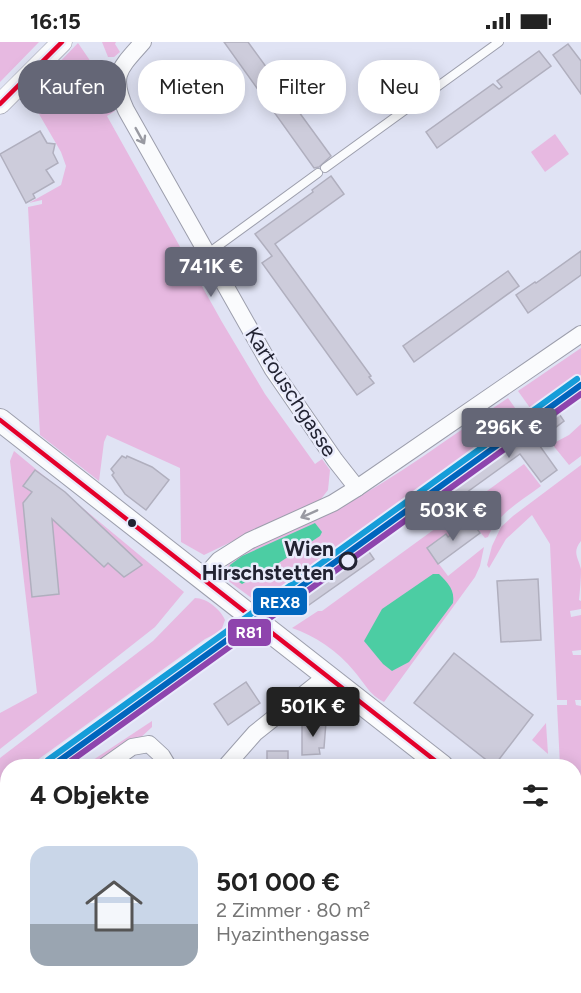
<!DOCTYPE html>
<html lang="de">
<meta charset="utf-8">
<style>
:root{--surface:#fff;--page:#f6f6f6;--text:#222;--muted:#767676;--line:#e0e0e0;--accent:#646676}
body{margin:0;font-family:Figtree,sans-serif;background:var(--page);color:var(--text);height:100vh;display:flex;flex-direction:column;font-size:22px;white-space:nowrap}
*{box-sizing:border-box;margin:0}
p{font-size:20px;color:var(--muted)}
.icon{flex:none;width:33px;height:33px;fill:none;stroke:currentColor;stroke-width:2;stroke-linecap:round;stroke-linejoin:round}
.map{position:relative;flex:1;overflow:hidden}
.drawer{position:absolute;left:0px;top:717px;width:582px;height:234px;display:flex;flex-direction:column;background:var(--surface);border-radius:24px 24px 0 0;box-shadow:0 3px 15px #0003}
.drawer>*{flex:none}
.guide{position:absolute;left:18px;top:18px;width:546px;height:54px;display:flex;gap:12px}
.price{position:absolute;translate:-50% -51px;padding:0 14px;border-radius:6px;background:var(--accent);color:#fff;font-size:20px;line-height:39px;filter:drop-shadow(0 2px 3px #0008)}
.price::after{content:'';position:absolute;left:50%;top:36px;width:18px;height:14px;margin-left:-9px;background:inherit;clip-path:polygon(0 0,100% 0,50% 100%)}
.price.current{background:#222;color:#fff}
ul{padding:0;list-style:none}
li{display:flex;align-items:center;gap:18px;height:150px;padding:0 30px}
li+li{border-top:2px solid var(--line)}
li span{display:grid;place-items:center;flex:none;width:168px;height:120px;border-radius:18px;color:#555}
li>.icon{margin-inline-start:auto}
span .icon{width:72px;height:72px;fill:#fffc;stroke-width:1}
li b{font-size:26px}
h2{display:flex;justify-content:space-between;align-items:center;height:72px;padding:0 30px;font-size:26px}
.pill{padding:0 21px;border-radius:24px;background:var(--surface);box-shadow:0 3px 15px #0003;font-size:21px;line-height:54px}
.pill.current{background:var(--accent);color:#fff}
.status{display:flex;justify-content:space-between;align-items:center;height:42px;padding:0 30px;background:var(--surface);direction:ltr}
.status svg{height:16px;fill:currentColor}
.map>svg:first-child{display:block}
</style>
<div class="status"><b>16:15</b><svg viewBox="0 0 49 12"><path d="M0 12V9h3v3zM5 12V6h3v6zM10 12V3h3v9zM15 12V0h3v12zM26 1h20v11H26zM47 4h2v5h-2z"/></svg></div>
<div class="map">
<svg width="581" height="951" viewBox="0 0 581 951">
<rect width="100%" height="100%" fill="#e0e3f4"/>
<g fill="#e7b9e1">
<polygon points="0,0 39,0 0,40"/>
<polygon points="102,0 116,0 115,2 120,10 114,15 108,15"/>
<polygon points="78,1 104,39 105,50 115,69 107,74 222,280 265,352 315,422 322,417 330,428 328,448 321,457 204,513 181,500 180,426 107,393 104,400 99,439 40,393 28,165 42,162 42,158 29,161 61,143 66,124 61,110 28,53"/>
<polygon points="555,92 569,112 545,130 531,110"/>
<polygon points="581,306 581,333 533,370 518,349"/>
<path d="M508,356L523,377L511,386L506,387L283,547L280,553L264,565L223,535C227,509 284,493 305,483C378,450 442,400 508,356Z"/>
<polygon points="581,382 581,414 569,423 552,402 569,393"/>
<polygon points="14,409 184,550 155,585 0,707 0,671 37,651 10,419"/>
<path d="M524,422L541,444C521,459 497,472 488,495L485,496L471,479L448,495L446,492L427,506L448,534L484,505L480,524L475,535L384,660C370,654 363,639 354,629C338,609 315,594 292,586L318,569H322Z"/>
<path d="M581,423V499C572,510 578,515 581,527C581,537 580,549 579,558L581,559V567L570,569L571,575L581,573V608L572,609L573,613H581V658H575L576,663L581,664V790H575L574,724H560L557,663H567V658H557L550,502L532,473L506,497L489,526L487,523L492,504L501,485L513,474Z"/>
<path d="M195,556C207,556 221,568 225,578L221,589L205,597L29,724H8L7,740L2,744L0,742V716L153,599Z"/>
<polygon points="152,679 152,685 137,699 102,724 84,724"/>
<polygon points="546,681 548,712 532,698"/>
<polygon points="7,805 8,944 61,944 47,951 0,951 0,811"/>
</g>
<g fill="#4ccda3">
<polygon points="315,481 322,490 320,494 271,526 242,542 227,532 230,523 242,514"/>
<path d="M433,532H439C448,541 455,548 453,561L409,620L392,629L383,622L364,599L382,567Z"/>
</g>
<g fill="#cdccdb" stroke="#b0afbe" stroke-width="1.5">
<polygon points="224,0 248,0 331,114 319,125 314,126"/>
<polygon points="568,2 581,19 581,52 553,13"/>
<polygon points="539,9 551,24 437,106 426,90 493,42 499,47 502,45 497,39"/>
<polygon points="40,89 47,101 55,102 53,111 58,121 46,128 54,140 33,152 35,156 26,161 0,112"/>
<polygon points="331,134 344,152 275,202 371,334 369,335 374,341 357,353 262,221 272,214 255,192 313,150 312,148"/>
<polygon points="581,209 581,233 528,271 516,253 535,240 536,241"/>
<polygon points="508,229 519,244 414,320 403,304"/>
<polygon points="555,366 564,379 537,400 557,428 541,440 520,412 445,466 436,453"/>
<polygon points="122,414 126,416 127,414 152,425 169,438 146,468 125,452 112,433 114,431 111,427"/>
<polygon points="35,428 65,450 142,523 124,535 108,521 104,525 52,477 59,552 32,555 23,461 32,450 23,444"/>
<polygon points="471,478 480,491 438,522 427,506 446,492 448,495"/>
<polygon points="365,504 374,517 299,570 291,557"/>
<polygon points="538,537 541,598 501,600 497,539"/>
<polygon points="454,611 533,673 494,724 414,661"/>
<polygon points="246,640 260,661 228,683 214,662"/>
<polygon points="326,680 324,706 319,706 320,712 302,713 302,681"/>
<rect x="267" y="709" width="21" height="15"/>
</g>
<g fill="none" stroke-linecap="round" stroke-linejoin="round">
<g stroke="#9c9eac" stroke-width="10">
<g id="service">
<polyline points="325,126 499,0"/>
<polyline points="207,212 318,131"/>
</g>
</g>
<g stroke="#9c9eac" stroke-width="18">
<g id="minor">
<path d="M143,0C119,27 110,33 126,68L273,328L335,418L357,446"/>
<polyline points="203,536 219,518 249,499 333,461 357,446 581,292"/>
<polyline points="105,724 132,705 149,702 162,714 168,724"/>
<polyline points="226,724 255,691 328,633"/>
<polyline points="0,801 8,796"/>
<polyline points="232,944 243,951"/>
<polyline points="64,951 80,944"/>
<polyline points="99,951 100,944"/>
</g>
</g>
<g stroke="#9c9eac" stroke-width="21">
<polyline id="tertiary" points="0,62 62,0"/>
</g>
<g stroke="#9c9eac" stroke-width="24">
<g id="secondary">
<polyline points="0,378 442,724"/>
<polyline points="574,829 581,834"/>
</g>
</g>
<use href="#service" stroke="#fafbfd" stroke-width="8"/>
<use href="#minor" stroke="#fafbfd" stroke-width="16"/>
<use href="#tertiary" stroke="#fafbfd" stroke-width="20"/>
<use href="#secondary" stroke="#fafbfd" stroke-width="22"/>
<g stroke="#e9ebfb" stroke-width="9">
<g id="bus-1">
<polyline points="0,62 62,0"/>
<polyline points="0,378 442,724"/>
</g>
</g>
<use href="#bus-1" stroke="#e4002b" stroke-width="4.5"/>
<g stroke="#e9ebfb" stroke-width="10">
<polyline id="rail-1" points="52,724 581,343"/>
</g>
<g stroke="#e9ebfb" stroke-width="10">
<polyline id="rail-2" points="64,724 581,352"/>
</g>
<g stroke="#e9ebfb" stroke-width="10">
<polyline id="rail-3" points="48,718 577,337"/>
</g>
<use href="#rail-1" stroke="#0065bd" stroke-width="6"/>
<use href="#rail-2" stroke="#8e44ad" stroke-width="6"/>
<use href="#rail-3" stroke="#159dd9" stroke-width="6"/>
</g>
<defs><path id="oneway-shaft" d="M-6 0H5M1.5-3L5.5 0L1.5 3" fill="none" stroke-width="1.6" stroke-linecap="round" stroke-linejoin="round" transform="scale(1.5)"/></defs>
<g stroke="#999aa2">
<use href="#oneway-shaft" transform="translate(140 94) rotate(61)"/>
<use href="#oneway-shaft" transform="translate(309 472) rotate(156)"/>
</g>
<circle fill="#222332" stroke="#e9ebfb" stroke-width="2" cx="132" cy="481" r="5"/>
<circle fill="#e9ebfb" stroke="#222332" stroke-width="3" cx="348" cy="519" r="8"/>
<g text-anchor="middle" stroke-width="5" stroke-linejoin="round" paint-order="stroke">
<g font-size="21" fill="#222332" stroke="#e9ebfb">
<text transform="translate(291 350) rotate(57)" y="7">Kartouschgasse</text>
</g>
<g font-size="21" font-weight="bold" fill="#222332" stroke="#e9ebfb" text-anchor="end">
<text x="334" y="514">Wien<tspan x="334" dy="24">Hirschstetten</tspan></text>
</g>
</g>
<g stroke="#e9ebfb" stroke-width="2">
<rect x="252" y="545" width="56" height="29" rx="6" fill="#0065bd"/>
<rect x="227" y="576" width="45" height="29" rx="6" fill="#8e44ad"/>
</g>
<g font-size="16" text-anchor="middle" font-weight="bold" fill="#fff">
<text x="280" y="566">REX8</text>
<text x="249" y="596">R81</text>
</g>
</svg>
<b class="price" style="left:211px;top:256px">741K €</b>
<b class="price" style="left:509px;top:417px">296K €</b>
<b class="price" style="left:453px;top:500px">503K €</b>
<b class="price current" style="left:313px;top:696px">501K €</b>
<div class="guide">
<a class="pill current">Kaufen</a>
<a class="pill">Mieten</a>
<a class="pill">Filter</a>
<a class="pill">Neu</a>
</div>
<section class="drawer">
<h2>4 Objekte<svg class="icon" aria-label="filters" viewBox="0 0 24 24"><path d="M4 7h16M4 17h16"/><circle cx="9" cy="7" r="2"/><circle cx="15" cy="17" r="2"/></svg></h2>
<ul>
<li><span style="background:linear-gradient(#c9d6e8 65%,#9aa5b1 0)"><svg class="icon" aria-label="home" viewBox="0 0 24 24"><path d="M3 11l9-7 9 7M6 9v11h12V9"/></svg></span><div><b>501 000 €</b><p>2 Zimmer · 80 m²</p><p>Hyazinthengasse</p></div></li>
</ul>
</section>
</div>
